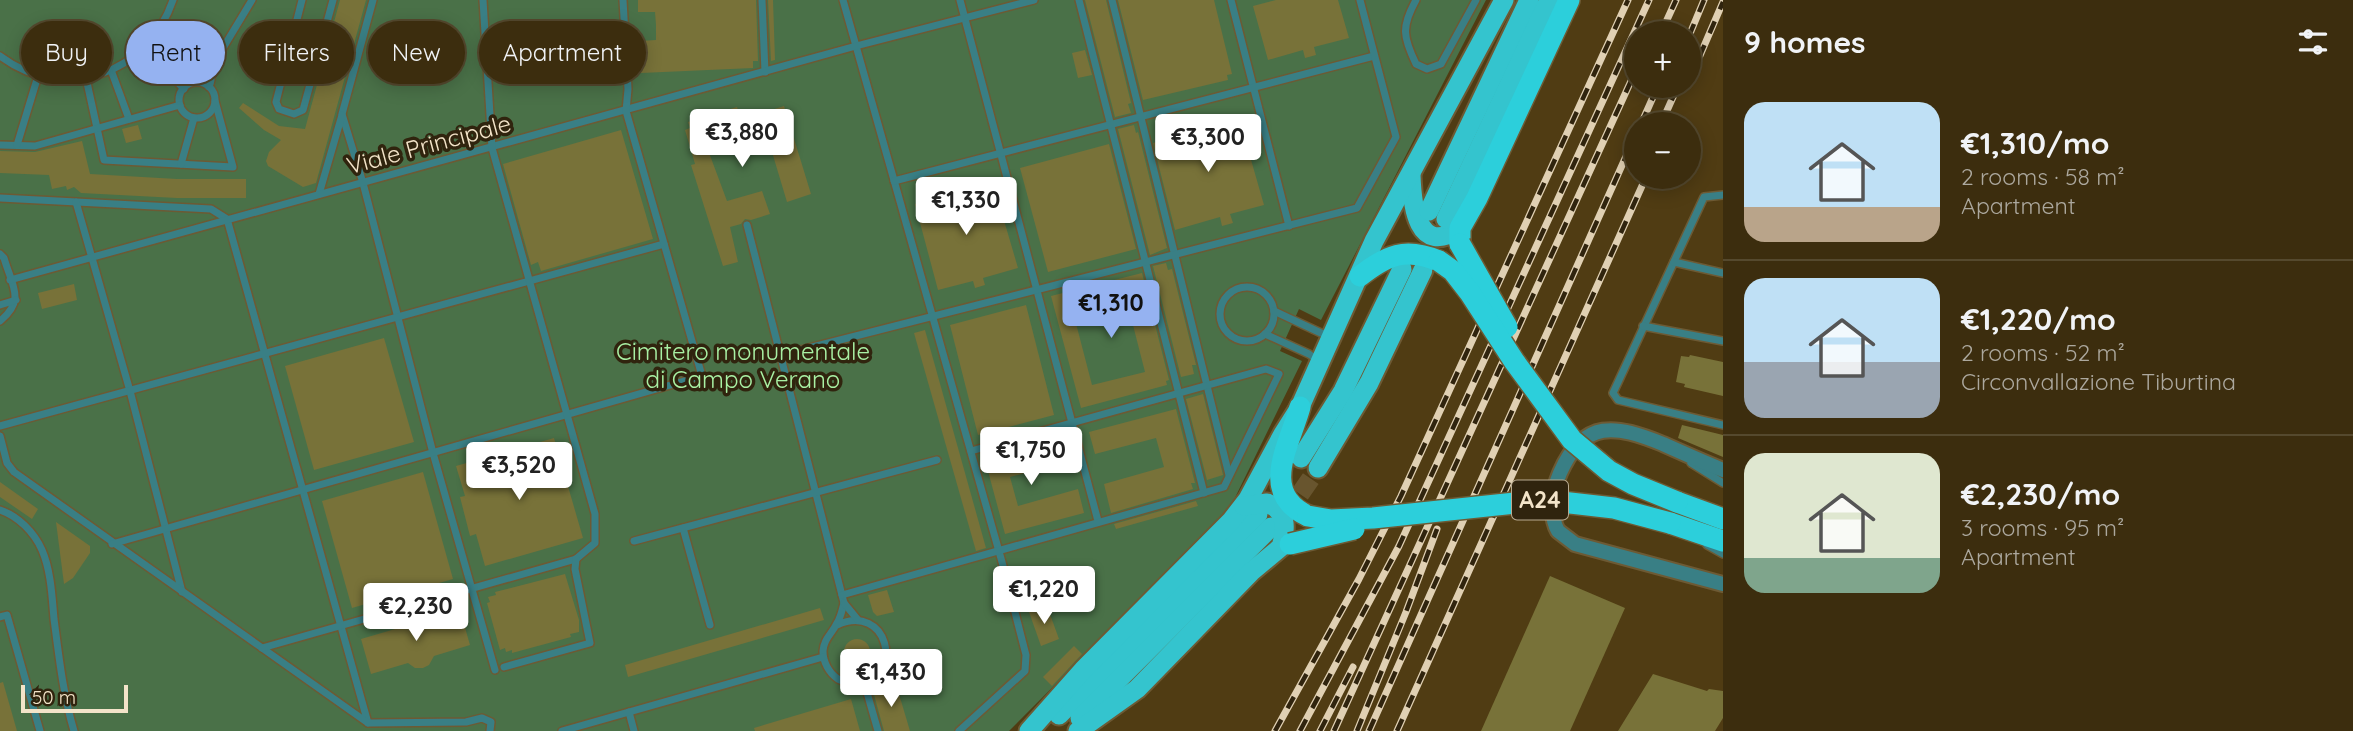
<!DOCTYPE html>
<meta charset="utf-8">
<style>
:root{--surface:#3c2d0e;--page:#47391c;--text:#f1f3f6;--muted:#aca89e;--line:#55492e;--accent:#95b2f1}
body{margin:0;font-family:Quicksand,sans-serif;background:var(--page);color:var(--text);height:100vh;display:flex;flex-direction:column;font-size:26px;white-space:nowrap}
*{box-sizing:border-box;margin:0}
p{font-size:23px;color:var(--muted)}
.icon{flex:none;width:38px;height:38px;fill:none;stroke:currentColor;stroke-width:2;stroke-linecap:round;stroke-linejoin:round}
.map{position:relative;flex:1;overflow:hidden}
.drawer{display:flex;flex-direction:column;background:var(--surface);width:630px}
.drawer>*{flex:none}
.hud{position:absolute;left:21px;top:21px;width:665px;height:63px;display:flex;gap:14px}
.tools{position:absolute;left:1624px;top:21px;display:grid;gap:14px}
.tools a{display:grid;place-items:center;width:77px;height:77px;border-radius:50%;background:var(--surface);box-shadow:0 4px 18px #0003,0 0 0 2px var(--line);font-size:35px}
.scale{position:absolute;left:21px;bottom:18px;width:107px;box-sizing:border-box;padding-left:7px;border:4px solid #f3e4c9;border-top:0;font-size:19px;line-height:24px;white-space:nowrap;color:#f3e4c9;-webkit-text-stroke:5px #30240e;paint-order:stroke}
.price{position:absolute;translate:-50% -60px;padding:0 16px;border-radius:7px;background:#fff;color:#222;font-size:23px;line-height:46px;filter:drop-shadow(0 2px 4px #0008)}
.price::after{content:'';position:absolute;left:50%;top:42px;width:21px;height:16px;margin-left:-10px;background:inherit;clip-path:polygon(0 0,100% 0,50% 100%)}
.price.selected{background:var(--accent);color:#111}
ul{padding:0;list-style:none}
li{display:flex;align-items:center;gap:21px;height:175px;padding:0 21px}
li+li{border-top:2px solid var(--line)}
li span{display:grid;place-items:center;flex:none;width:196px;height:140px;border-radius:21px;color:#555}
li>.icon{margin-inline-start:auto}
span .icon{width:84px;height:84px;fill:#fffc;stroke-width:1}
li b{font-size:30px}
h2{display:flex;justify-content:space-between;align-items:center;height:84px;padding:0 21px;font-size:30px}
.chip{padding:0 24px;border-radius:32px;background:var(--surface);box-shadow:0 4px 18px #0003,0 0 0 2px var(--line);font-size:24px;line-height:63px}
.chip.selected{background:var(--accent);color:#111}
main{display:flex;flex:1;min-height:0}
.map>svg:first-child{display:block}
</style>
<main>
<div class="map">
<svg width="1723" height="731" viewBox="0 0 1723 731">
<rect width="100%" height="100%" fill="#503c13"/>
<polygon fill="#4a7148" points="0,0 1486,0 1321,320 1299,309 1280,351 1302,361 1229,510 1009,731 0,731"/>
<g fill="#787239" fill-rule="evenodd">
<polygon points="340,0 366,0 316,183 303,187 268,166 266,161 269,152 281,140 264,130 239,108 243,103 279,126 305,129"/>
<polygon points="638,0 756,0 758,61 753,61 753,68 641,73 640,41 656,40 656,25 655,12 638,12"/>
<polygon points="768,0 773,0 775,60 771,61"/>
<polygon points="1085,0 1106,0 1131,103 1128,104 1131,113 1115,117"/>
<polygon points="1118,0 1214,0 1232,74 1227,75 1228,80 1143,100"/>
<polygon points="1276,0 1338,0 1349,38 1314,47 1316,55 1305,58 1303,50 1268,60 1253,6"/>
<polygon points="1085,50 1092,75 1078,78 1072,53"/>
<polygon points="784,106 811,194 787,202 766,132 708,150 727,201 762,191 770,214 751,220 745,219 741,224 730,227 738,262 723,266 691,165 695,164 685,130 690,128 688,122 737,107 739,113 747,111 749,117"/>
<polygon points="1239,118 1264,205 1230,214 1233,223 1222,226 1220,217 1175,230 1153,143 1195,131 1193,123 1204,120 1206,128"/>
<polygon points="138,125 142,139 126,143 122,129"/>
<polygon points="1134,125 1136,133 1138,132 1167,248 1150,255 1118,129"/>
<polygon points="621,130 653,239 541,271 538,262 531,265 503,164"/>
<polygon points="82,141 90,174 177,179 246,179 246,198 177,198 81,193 74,187 67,190 66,186 52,189 49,175 0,173 0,151 35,152"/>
<polygon points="1109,144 1136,249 1048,272 1020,168"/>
<polygon points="993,183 1018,268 983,278 985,285 975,288 973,281 938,290 915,204 949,195 947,188 958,185 960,192"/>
<polygon points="1166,263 1168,270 1172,269 1196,365 1192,365 1194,374 1181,377 1153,266"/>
<path d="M1142,273L1169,380L1166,381L1167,385L1081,408L1051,296ZM1125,294L1145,372L1092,385L1072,308Z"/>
<polygon points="74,284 77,300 42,309 38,293"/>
<polygon points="1026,305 1054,415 978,435 950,325"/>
<polygon points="925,330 986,548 976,551 914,333"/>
<polygon points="384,338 414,442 314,470 285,366"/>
<polygon points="1690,355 1723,362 1723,396 1684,387 1685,384 1676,382 1681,356 1689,357"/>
<polygon points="1203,394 1223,475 1207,480 1186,399"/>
<polygon points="1176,409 1195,483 1191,483 1193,489 1111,513 1104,484 1164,467 1156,438 1095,454 1089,432"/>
<polygon points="1682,425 1723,435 1723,457 1678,438"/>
<polygon points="554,438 583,538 485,566 476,534 470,536 460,497 465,496 456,466"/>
<polygon points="1064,438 1070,461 1010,477 1018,506 1078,489 1084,513 1005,534 985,460"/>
<polygon points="423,472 453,579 352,608 322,501"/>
<polygon points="0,482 38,509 32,519 0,497"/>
<polygon points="1196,501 1198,506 1116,529 1114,524"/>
<polygon points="56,522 90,546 90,553 73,578 64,584"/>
<polygon points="565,574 579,620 579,632 570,634 571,637 512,653 512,650 506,652 505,648 500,650 487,603 490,602 488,597 496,595 495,592"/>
<polygon points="1550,576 1625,608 1570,731 1481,731"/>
<polygon points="887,590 894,612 877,616 873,612 868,595"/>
<polygon points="1047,606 1059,639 1041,646 1029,612"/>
<polygon points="820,608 824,620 628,677 625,665"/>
<polygon points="460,610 470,645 434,656 429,665 423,668 415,668 408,663 371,674 361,639"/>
<circle cx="857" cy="652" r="13"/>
<polygon points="1074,646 1082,654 1052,686 1043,677"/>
<polygon points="1653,674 1707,691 1709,689 1723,691 1723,718 1715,731 1618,731"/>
<polygon points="3,682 17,731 0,731 0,683"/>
<polygon points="896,684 910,731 884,731 873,691"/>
<polygon points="851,699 860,731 755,731 754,728"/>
</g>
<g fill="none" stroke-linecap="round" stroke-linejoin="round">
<polyline stroke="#68552e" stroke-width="19" stroke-dasharray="19 10" stroke-linecap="butt" points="1281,516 1296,500 1318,468"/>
<g stroke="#6d5a34" stroke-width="10">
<g id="service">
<polyline points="302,0 276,102 279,109 294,114 303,110 333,0"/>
<polyline points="373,0 342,114 363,183 433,453 495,670"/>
<polyline points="762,0 765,72"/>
<polyline points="843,0 1002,562 1026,655 1025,671 959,731"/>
<polyline points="960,0 1098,521"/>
<polyline points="1079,0 1204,493"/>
<polyline points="1112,0 1229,475"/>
<polyline points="1231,0 1289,226"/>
<path d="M1416,0C1401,27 1403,37 1416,64L1427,69L1441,64L1476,0"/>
<path d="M161,28L206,53C210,65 214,74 209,87"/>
<polyline points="145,48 184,89"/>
<path d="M0,56C64,104 148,74 173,0"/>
<polyline points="211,68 252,0"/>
<polyline points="111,70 129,119"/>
<polyline points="86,78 104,160 233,167 215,101"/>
<circle cx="197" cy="100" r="18"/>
<polyline points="0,145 35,146 180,105"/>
<polyline points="17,145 38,76"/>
<polyline points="181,164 194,118"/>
<polyline points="894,181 1374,56"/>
<polyline points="319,194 342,115"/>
<polyline points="1723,195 1704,197 1613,393 1618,400 1723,425"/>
<polyline points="0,198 211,209 227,219 368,723"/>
<polyline points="76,202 130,391 182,592"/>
<path d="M747,225L844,603C842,610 841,617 837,623C832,634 824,638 823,651C823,662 829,673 838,679C844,682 852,684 859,683C905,676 888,602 837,625"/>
<path d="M0,254L4,258C12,286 26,300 0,321"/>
<polyline points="1674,262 1723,273"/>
<polyline points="10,280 856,46 1034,0"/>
<circle cx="1247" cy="314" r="27"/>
<polyline points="0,305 16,300"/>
<polyline points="1274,311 1321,333 1331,335"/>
<polyline points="1643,326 1723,341"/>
<polyline points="1265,334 1309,354 1319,361"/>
<polyline points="781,355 1357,208 1396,137 1360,0"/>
<polyline points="0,426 664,244"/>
<polyline points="0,436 7,463 14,472 368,723 466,722 482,718 491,722 490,731"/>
<polyline points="1691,463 1723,483"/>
<path d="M0,510C18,516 34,532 42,550C51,571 52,596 54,619C59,657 63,694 74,731"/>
<polyline points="683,528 710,625"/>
<polyline points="634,541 937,460"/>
<polyline points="112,544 702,376 626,111 628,89 623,0"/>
<polyline points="1707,545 1723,554"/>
<polyline points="842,595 1224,487 1279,374 1266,369 971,451"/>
<polyline points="844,603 858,620"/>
<polyline points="0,617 7,615 40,731"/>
<polyline points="262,648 576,559 595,543 595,514 492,148 483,0"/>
<polyline points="504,667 590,643 575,569 576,559"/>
<polyline points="864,682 878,731"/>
<polyline points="629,712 634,731"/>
<polyline points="562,731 823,657"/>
</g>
</g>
<g stroke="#6d5a34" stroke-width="18">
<path id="minor" d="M1723,470C1703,462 1683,453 1663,444C1616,425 1584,418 1560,473C1553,489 1549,516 1558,531L1575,544L1723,584"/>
</g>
<g stroke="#6d5a34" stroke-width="23">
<g id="trunk">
<path d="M1411,175C1412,204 1417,258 1460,228"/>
<polyline points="1429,211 1529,0"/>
<polyline points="1446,219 1549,0"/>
<polyline points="1301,458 1343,391 1402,269"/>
<polyline points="1318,468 1369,383 1423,270"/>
<polyline points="1059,715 1258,514"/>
<polyline points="1080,718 1271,527"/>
<polyline points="1029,731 1083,670 1231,521 1248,499 1283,434 1300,407 1374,241 1504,0"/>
<path d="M1078,731L1137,689L1251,572L1281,547C1286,529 1288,511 1267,503L1244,506"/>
</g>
</g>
<g stroke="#6d5a34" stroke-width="24">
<g id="motorway">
<polyline points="1460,244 1460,228 1477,198 1569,0"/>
<path d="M1360,276C1387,255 1405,247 1439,261"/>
<path d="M1300,407C1290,444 1258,493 1308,516"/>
<polyline points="1677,502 1723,519"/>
<polyline points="1670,523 1723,541"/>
</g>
</g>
<use href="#service" stroke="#397f85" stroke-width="7"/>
<use href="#minor" stroke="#397f85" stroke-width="14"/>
<use href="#trunk" stroke="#34c4ce" stroke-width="19"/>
<use href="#motorway" stroke="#2ccfdb" stroke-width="21"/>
<g stroke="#e0d0b3" stroke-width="7">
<g id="rail">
<polyline points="1661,33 1676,0"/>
<polyline points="1689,36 1704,0"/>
<polyline points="1689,81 1723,2"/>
<polyline points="1641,124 1658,86"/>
<polyline points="1661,124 1678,86"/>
<polyline points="1275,731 1359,579 1401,496 1628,0"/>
<polyline points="1300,731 1399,546 1649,0"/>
<polyline points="1320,731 1353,667"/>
<polyline points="1334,731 1636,70"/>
<polyline points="1357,731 1406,612 1437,529"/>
<polyline points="1369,731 1636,134"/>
<polyline points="1397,731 1646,177"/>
</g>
</g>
<use href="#rail" stroke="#30240e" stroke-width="4.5" stroke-dasharray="13" stroke-linecap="butt"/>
<g stroke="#6d5a34" stroke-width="24" stroke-linecap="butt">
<g id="motorway-bridge">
<polyline points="1460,244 1507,327"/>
<polyline points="1439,261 1453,271 1470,293 1514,361 1572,440 1609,471 1633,484 1677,502"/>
<polyline points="1308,516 1331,520 1373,518 1544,500 1614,508 1670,523"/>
<polyline points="1290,544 1354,529"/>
</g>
</g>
<use href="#motorway-bridge" stroke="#2ccfdb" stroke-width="21"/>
</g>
<g text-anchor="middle" stroke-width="7" stroke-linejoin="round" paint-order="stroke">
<rect fill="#30240e" stroke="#b8aa91" stroke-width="2" x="1512" y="480.5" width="56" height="39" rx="5"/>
<g font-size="23" font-weight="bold" fill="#f3e4c9">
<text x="1540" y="508">A24</text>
</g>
<g font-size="24" fill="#f3e4c9" stroke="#30240e">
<text transform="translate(429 145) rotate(-15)" y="8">Viale Principale</text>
</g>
<g font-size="24" fill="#a9f1a4" stroke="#30240e">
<text x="743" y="360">Cimitero monumentale<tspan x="743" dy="28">di Campo Verano</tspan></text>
</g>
</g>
</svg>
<div class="tools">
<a>+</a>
<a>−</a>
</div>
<div class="scale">50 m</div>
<b class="price" style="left:742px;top:169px">€3,880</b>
<b class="price" style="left:1208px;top:174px">€3,300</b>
<b class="price" style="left:966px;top:237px">€1,330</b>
<b class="price selected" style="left:1111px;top:340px">€1,310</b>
<b class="price" style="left:1031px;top:487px">€1,750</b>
<b class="price" style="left:519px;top:502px">€3,520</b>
<b class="price" style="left:1044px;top:626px">€1,220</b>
<b class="price" style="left:416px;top:643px">€2,230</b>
<b class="price" style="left:891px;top:709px">€1,430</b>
<div class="hud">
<a class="chip">Buy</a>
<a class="chip selected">Rent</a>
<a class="chip">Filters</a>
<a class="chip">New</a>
<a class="chip">Apartment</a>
</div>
</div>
<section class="drawer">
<h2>9 homes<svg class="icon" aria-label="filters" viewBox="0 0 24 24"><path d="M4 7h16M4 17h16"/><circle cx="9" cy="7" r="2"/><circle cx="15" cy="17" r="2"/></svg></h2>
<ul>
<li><span style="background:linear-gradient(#bfe0f5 75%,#b9a48a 0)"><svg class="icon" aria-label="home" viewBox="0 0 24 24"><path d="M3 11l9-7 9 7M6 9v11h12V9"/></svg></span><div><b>€1,310/mo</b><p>2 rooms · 58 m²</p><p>Apartment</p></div></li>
<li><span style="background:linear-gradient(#bfe0f5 60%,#9aa5b1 0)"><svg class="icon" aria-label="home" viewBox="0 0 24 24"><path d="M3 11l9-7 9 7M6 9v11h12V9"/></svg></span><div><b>€1,220/mo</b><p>2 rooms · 52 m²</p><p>Circonvallazione Tiburtina</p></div></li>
<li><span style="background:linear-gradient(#dfe7d0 75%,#7fa58c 0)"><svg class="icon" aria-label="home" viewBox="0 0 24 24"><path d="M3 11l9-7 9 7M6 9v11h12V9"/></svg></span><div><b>€2,230/mo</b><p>3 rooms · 95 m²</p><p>Apartment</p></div></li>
</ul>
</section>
</main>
